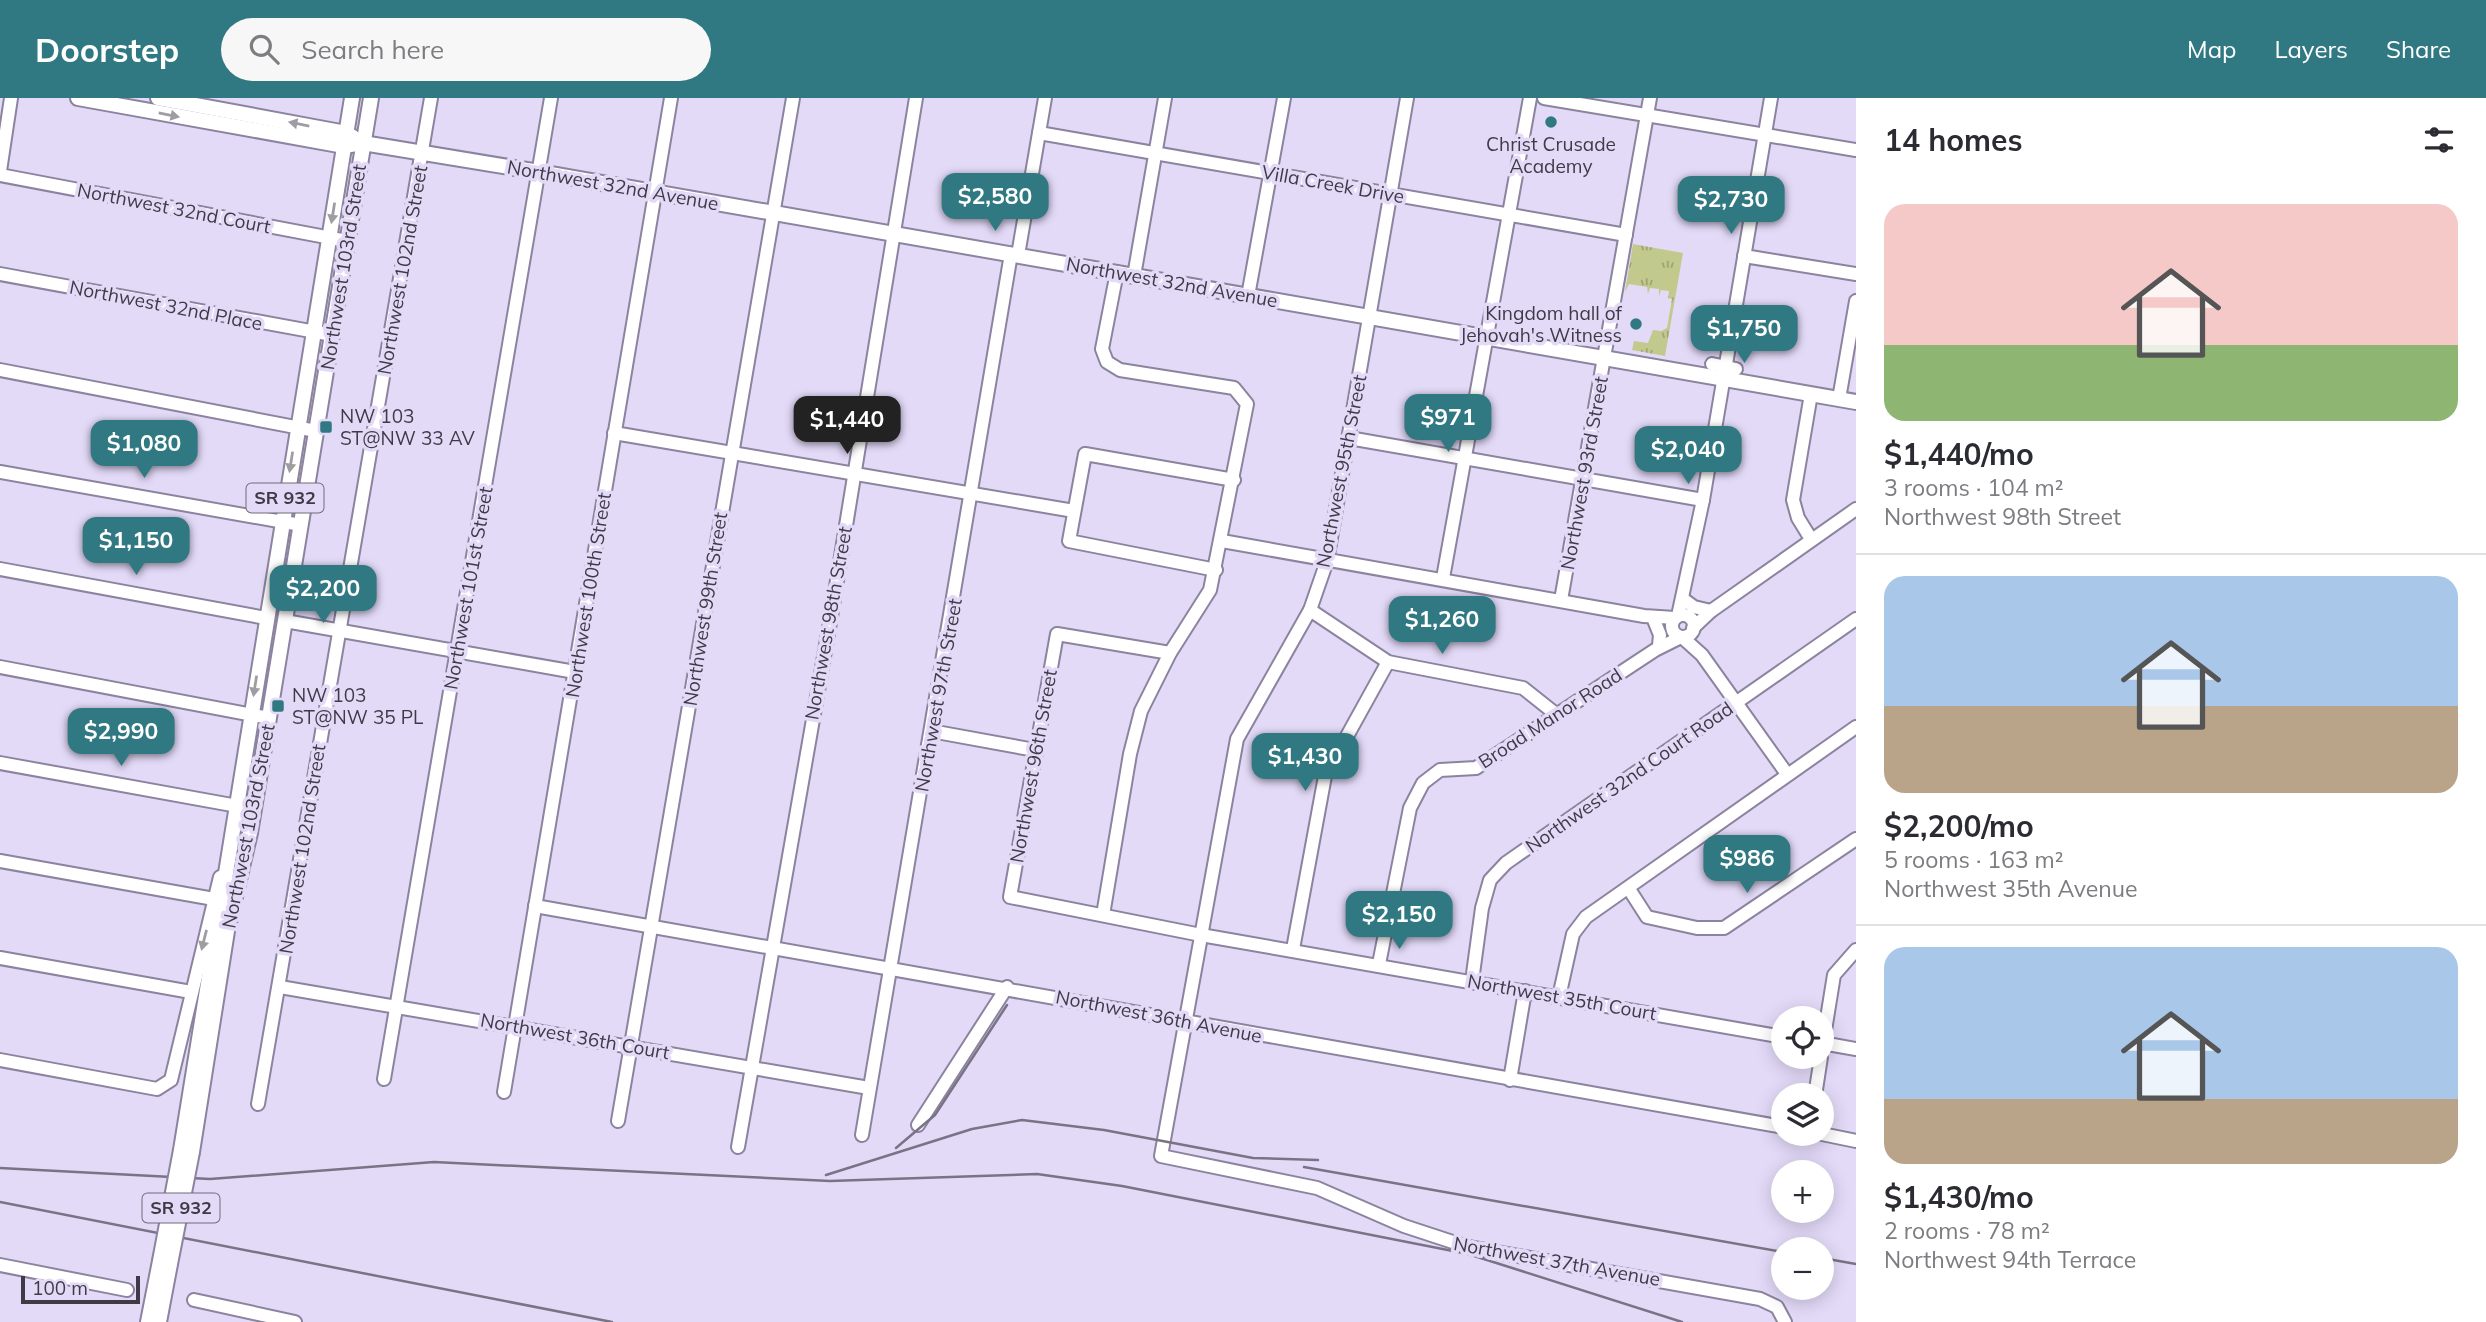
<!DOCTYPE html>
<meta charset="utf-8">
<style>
:root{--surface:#fff;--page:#f7f7f7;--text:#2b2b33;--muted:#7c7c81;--line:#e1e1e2;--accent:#317982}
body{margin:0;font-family:Mulish,sans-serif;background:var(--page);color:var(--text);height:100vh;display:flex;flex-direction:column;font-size:26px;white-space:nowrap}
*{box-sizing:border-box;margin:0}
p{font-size:23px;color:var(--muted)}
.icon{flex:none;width:38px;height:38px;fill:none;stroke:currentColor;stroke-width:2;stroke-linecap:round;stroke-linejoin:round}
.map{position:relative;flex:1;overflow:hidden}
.panel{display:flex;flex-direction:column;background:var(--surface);width:630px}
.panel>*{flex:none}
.tools{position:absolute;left:1771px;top:908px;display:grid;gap:14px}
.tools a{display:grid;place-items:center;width:63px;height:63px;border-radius:50%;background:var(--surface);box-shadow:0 4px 18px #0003;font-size:35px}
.scale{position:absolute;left:21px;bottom:18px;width:119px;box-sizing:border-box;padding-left:7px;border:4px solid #3f3b46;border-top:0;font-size:19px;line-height:24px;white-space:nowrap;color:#3f3b46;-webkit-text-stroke:5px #e3daf8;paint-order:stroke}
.price{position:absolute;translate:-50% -60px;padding:0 16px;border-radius:14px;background:var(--accent);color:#fff;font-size:23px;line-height:46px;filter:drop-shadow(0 2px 4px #0008)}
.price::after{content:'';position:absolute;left:50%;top:42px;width:21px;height:16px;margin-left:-10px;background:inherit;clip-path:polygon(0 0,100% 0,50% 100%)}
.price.current{background:#222;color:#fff}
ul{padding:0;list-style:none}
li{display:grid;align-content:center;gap:14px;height:371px;padding:0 28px}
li+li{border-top:2px solid var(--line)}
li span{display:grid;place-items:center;height:217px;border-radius:21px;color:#555}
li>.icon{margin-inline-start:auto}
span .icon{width:126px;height:126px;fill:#fffc;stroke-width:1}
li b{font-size:30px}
h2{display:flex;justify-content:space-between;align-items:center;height:84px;padding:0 28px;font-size:30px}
header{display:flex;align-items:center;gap:42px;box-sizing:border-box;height:98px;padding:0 35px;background:var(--accent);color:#fff}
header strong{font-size:33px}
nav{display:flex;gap:38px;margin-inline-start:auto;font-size:24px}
.search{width:490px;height:63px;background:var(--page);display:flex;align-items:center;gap:18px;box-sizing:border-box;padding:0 24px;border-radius:38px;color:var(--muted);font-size:26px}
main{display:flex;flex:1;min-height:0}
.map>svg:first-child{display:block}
</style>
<header>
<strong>Doorstep</strong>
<div class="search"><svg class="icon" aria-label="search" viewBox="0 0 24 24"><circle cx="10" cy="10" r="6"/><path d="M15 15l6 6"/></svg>Search here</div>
<nav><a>Map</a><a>Layers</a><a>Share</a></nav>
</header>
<main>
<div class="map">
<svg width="1856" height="1224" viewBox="0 0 1856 1224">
<defs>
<pattern id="grass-tufts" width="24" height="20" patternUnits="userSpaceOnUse" patternTransform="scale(1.75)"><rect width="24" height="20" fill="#c2c98d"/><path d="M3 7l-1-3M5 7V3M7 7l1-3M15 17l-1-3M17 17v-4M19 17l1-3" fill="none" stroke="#9fa475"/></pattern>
</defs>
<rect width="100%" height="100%" fill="#e3daf8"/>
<polygon fill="url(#grass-tufts)" points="1633,146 1683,155 1665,258 1632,252 1634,243 1648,245 1653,232 1661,233 1667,230 1672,201 1668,200 1669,193 1661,192 1659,198 1659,191 1650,190 1648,196 1647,189 1629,186 1625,194"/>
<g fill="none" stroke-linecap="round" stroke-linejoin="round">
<g stroke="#8c839e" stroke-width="16">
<g id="minor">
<polyline points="1407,0 1327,463 1310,512 1237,641 1161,1058 1317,1090 1404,1128 1468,1149 1760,1201 1777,1209 1785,1224"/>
<polyline points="1544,0 1856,52"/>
<polyline points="1039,35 1626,137"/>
<polyline points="0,73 11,0"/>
<polyline points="0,77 347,143"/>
<polyline points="1018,157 1045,0"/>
<polyline points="1744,158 1856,176"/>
<polyline points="0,176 332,237"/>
<polyline points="1134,178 1165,0"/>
<polyline points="1248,198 1284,0"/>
<polyline points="1712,266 1736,271"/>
<polyline points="0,272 316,333"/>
<polyline points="1839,301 1856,203"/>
<polyline points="614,335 1074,413"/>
<polyline points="1349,340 1703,402"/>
<polyline points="0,374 301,427"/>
<polyline points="1811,441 1798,420 1793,402 1811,296"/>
<polyline points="1222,443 1644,518 1675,520"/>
<polyline points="0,471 266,520"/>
<polyline points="1216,472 1069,443 1085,356 1234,382"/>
<polyline points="1443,480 1530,0"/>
<polyline points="1683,501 1694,509 1711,513"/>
<polyline points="1561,502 1650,0"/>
<polyline points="1310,512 1388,564 1523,590 1557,617"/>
<circle cx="1683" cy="528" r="11"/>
<polyline points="1678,518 1703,402 1771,0"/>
<polyline points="1654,522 1660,537 1659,547"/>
<polyline points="285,523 575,574"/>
<polyline points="1693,530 1711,513 1856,411"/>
<polyline points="1682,539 1702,557 1787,676"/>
<polyline points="1170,555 1057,536 1010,799 1201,837 1783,939"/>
<polyline points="0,569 269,620"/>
<polyline points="931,633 1035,652"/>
<polyline points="0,665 254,711"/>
<polyline points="0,763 214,801"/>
<polyline points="1629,791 1647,819 1697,830 1724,830 1856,741"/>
<polyline points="535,808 1783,1029"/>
<polyline points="1103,817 1130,656 1141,613 1170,555 1210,492 1247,306 1234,290 1120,272 1107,264 1102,251 1117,174"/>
<polyline points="1293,851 1325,678 1388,564"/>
<polyline points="0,860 191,894"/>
<polyline points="1379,866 1410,710 1423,685 1440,672 1476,670 1655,552 1681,539"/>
<polyline points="1472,883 1482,810 1490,782 1506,765 1856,521"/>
<polyline points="280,889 869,990"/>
<polyline points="1559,899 1573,836 1586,819 1856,629"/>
<polyline points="1822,945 1856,951"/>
<polyline points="1822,951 1834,877 1856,852"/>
<polyline points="0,962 157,991 171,982 220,779"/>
<polyline points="384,981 551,0"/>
<polyline points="1510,982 1525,893"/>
<polyline points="504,994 671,0"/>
<polyline points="1815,998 1821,959"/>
<polyline points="258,1006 431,0"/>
<polyline points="618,1023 793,0"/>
<polyline points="918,1027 1007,889"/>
<polyline points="1822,1036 1856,1043"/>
<polyline points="862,1037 1011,156"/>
<polyline points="738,1049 832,513 916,0"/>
<polyline points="0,1167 127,1192"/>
<polyline points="194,1202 295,1224"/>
</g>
</g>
<g stroke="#8c839e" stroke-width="18">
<g id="major">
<polyline points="78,0 344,48 363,45 539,74 1856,304"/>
<polyline points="158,0 346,35 353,39"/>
<polyline points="181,1052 352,0"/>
<polyline points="192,1054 227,833 250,735 371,0"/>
<polyline points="148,1224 160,1163"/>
<polyline points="159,1224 170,1166"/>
</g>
</g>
<use href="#minor" stroke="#fff" stroke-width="12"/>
<use href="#major" stroke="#fff" stroke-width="14"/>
<g stroke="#797385" stroke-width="2.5">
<polyline points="896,1050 935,1017 1007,907"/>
<polyline points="1304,1069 1783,1154"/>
<polyline points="0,1070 210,1081 434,1064 830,1083 1037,1076 1122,1088 1468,1156 1682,1224"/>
<polyline points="826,1077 972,1031 1022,1022 1104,1032 1253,1060 1318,1062"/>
<polyline points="0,1104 612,1224"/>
<polyline points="1822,1160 1856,1166"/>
</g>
<g stroke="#8c839e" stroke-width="18" stroke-linecap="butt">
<g id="major-bridge">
<polyline points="160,1163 181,1052"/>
<polyline points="170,1166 192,1054"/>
</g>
</g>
<use href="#major-bridge" stroke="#fff" stroke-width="14"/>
</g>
<defs><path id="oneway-solid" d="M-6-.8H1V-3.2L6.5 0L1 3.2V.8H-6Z" transform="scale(1.75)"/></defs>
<g fill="#9f9da2">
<use href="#oneway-solid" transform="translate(169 17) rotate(11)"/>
<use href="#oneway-solid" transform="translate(299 26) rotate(-169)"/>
<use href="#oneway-solid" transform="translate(333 115) rotate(99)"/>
<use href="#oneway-solid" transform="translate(291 364) rotate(99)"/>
<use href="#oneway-solid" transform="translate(255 588) rotate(99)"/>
<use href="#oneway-solid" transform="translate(204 842) rotate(104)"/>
</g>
<g fill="#317982" stroke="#e3daf8" stroke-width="2.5">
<circle cx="1551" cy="24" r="7"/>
<circle cx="1636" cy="226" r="7"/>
<rect x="319" y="322" width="14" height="14" rx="3.5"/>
<rect x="271" y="601" width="14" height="14" rx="3.5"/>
</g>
<g text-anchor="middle" stroke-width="7" stroke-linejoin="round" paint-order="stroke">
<g fill="#e3daf8" stroke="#706b7b" stroke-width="2">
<rect x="246.5" y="385.5" width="77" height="29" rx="5"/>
<rect x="142.5" y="1095.5" width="77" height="29" rx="5"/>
</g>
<g font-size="18" font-weight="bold" fill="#3f3b46">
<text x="285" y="406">SR 932</text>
<text x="181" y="1116">SR 932</text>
</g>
<g font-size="19" fill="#3f3b46" stroke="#e3daf8" text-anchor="start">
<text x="1551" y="53" text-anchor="middle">Christ Crusade<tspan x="1551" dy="22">Academy</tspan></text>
<text x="1622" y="222" text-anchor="end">Kingdom hall of<tspan x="1622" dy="22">Jehovah's Witness</tspan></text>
<text x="340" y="325">NW 103<tspan x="340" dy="22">ST@NW 33 AV</tspan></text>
<text x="292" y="604">NW 103<tspan x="292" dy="22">ST@NW 35 PL</tspan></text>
</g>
<g font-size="19" fill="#3f3b46" stroke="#e3daf8">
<text transform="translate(1333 86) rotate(10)" y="7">Villa Creek Drive</text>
<text transform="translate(613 87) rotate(10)" y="7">Northwest 32nd Avenue</text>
<text transform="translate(174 110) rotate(11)" y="7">Northwest 32nd Court</text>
<text transform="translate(343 169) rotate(-81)" y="7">Northwest 103rd Street</text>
<text transform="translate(402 172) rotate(-80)" y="7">Northwest 102nd Street</text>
<text transform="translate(1172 184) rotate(10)" y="7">Northwest 32nd Avenue</text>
<text transform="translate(166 207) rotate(11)" y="7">Northwest 32nd Place</text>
<text transform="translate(1341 373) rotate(-79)" y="7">Northwest 95th Street</text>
<text transform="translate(1584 375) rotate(-80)" y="7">Northwest 93rd Street</text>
<text transform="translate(468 490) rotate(-80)" y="7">Northwest 101st Street</text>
<text transform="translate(588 497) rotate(-81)" y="7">Northwest 100th Street</text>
<text transform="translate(705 511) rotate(-81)" y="7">Northwest 99th Street</text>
<text transform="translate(828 525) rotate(-80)" y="7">Northwest 98th Street</text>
<text transform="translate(938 597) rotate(-80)" y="7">Northwest 97th Street</text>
<text transform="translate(1550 620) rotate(-33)" y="7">Broad Manor Road</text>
<text transform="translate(1033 668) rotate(-80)" y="7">Northwest 96th Street</text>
<text transform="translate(1629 679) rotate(-35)" y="7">Northwest 32nd Court Road</text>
<text transform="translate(248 728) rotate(-79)" y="7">Northwest 103rd Street</text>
<text transform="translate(302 751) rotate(-81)" y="7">Northwest 102nd Street</text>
<text transform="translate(1562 899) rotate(10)" y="7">Northwest 35th Court</text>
<text transform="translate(1159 918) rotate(11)" y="7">Northwest 36th Avenue</text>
<text transform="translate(575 938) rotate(10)" y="7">Northwest 36th Court</text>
<text transform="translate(1557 1163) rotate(10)" y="7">Northwest 37th Avenue</text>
</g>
</g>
</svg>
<div class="tools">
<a><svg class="icon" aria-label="locate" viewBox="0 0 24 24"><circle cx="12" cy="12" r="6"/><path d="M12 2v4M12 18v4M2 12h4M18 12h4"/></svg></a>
<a><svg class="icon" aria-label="layers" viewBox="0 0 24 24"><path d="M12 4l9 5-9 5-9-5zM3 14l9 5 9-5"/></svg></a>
<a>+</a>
<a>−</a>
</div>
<div class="scale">100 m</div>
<b class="price" style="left:995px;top:135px">$2,580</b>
<b class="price" style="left:1731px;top:138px">$2,730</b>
<b class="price" style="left:1744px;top:267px">$1,750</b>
<b class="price" style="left:1448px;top:356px">$971</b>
<b class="price current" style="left:847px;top:358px">$1,440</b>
<b class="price" style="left:144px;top:382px">$1,080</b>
<b class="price" style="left:1688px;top:388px">$2,040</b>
<b class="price" style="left:136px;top:479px">$1,150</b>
<b class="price" style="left:323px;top:527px">$2,200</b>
<b class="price" style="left:1442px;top:558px">$1,260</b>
<b class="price" style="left:121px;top:670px">$2,990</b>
<b class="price" style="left:1305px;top:695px">$1,430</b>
<b class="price" style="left:1747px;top:797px">$986</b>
<b class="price" style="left:1399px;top:853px">$2,150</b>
</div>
<section class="panel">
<h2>14 homes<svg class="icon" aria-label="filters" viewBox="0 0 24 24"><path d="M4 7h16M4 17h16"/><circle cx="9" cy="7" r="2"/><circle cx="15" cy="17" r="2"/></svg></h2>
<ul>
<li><span style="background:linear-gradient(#f6c9c9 65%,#8fb573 0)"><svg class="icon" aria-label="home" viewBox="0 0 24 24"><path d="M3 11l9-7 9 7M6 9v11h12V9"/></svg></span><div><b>$1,440/mo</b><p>3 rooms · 104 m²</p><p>Northwest 98th Street</p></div></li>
<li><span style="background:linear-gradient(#a9c7e8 60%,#b9a48a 0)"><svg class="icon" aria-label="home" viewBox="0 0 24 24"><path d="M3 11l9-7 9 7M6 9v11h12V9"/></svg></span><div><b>$2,200/mo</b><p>5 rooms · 163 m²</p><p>Northwest 35th Avenue</p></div></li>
<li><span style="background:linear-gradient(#a9c7e8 70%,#b9a48a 0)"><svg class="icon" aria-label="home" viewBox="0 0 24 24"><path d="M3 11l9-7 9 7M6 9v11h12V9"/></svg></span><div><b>$1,430/mo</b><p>2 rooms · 78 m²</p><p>Northwest 94th Terrace</p></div></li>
</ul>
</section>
</main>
